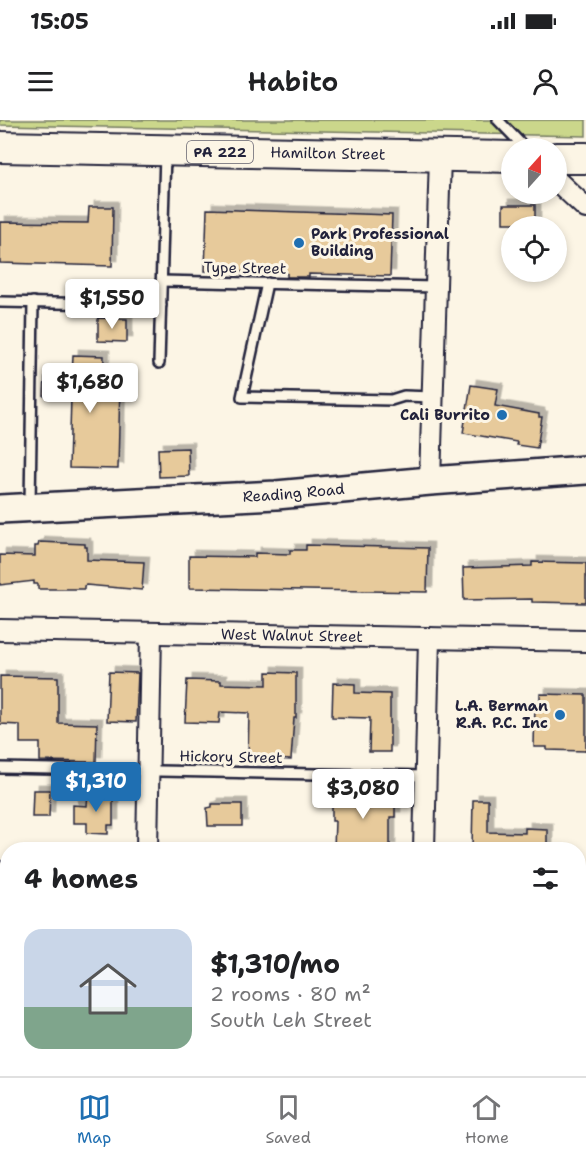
<!DOCTYPE html>
<meta charset="utf-8">
<style>
:root{--surface:#fff;--page:#f2f2f2;--text:#202124;--muted:#757577;--line:#e0e0e0;--accent:#1f6fb2}
body{margin:0;font-family:"Shantell Sans",sans-serif;background:var(--page);color:var(--text);height:100vh;display:flex;flex-direction:column;font-size:22px;white-space:nowrap}
*{box-sizing:border-box;margin:0}
p{font-size:20px;color:var(--muted)}
.icon{flex:none;width:33px;height:33px;fill:none;stroke:currentColor;stroke-width:2;stroke-linecap:round;stroke-linejoin:round}
.map{position:relative;flex:1;overflow:hidden}
.panel{position:absolute;left:0px;top:722px;width:586px;height:236px;display:flex;flex-direction:column;background:var(--surface);border-radius:24px 24px 0 0;box-shadow:0 3px 9px #0003}
.panel>*{flex:none}
.needle{width:39px;rotate:21deg}
.tools{position:absolute;left:501px;top:18px;display:grid;gap:12px}
.tools a{display:grid;place-items:center;width:66px;height:66px;border-radius:50%;background:var(--surface);box-shadow:0 3px 9px #0003;font-size:30px}
.price{position:absolute;translate:-50% -51px;padding:0 14px;border-radius:6px;background:#fff;color:#222;font-size:20px;line-height:39px;filter:drop-shadow(0 2px 3px #0008)}
.price::after{content:'';position:absolute;left:50%;top:36px;width:18px;height:14px;margin-left:-9px;background:inherit;clip-path:polygon(0 0,100% 0,50% 100%)}
.price.active{background:var(--accent);color:#fff}
ul{padding:0;list-style:none}
li{display:flex;align-items:center;gap:18px;height:150px;padding:0 24px}
li+li{border-top:2px solid var(--line)}
li span{display:grid;place-items:center;flex:none;width:168px;height:120px;border-radius:18px;color:#555}
li>.icon{margin-inline-start:auto}
span .icon{width:72px;height:72px;fill:#fffc;stroke-width:1}
li b{font-size:26px}
h2{display:flex;justify-content:space-between;align-items:center;height:72px;padding:0 24px;font-size:26px}
.status{display:flex;justify-content:space-between;align-items:center;height:42px;padding:0 30px;background:var(--surface);direction:ltr}
.status svg{height:16px;fill:currentColor}
header{display:flex;justify-content:space-between;align-items:center;height:78px;padding:0 24px;background:var(--surface);font-size:27px;font-weight:600}
.dock{display:flex;justify-content:space-around;align-items:center;height:84px;border-top:2px solid var(--line);background:var(--surface);font-size:16px;color:var(--muted)}
.dock a{display:grid;justify-items:center;gap:3px}
.dock .active{color:var(--accent)}
.map>svg:first-child{display:block}
</style>
<div class="status"><b>15:05</b><svg viewBox="0 0 49 12"><path d="M0 12V9h3v3zM5 12V6h3v6zM10 12V3h3v9zM15 12V0h3v12zM26 1h20v11H26zM47 4h2v5h-2z"/></svg></div>
<header><svg class="icon" aria-label="menu" viewBox="0 0 24 24"><path d="M4 6h16M4 12h16M4 18h16"/></svg>Habito<svg class="icon" aria-label="person" viewBox="0 0 24 24"><circle cx="12" cy="8" r="4"/><path d="M4 21q1-7 8-7t8 7"/></svg></header>
<div class="map">
<svg width="586" height="956" viewBox="0 0 586 956">
<defs>
<filter id="shadow"><feDropShadow dx="5.5" dy="-5.5" stdDeviation="0" flood-color="#0004"/></filter>
</defs>
<rect width="100%" height="100%" fill="#fcf5e5"/>
<filter id="ink" filterUnits="userSpaceOnUse"><feTurbulence type="fractalNoise" baseFrequency=".0167" numOctaves="2"/><feDisplacementMap in="SourceGraphic" scale="12" xChannelSelector="R" yChannelSelector="G"/><feConvolveMatrix kernelMatrix="1 2 1 2 8 2 1 2 1" color-interpolation-filters="sRGB"/></filter>
<g filter="url(#ink)">
<polygon fill="#cbd78b" stroke="#767c63" stroke-width="1.5" points="0,0 586,0 586,16 0,5"/>
<g fill="#e7ca9b" stroke="#22223b" stroke-width="1.5" filter="url(#shadow)">
<rect x="503" y="85" width="32" height="18"/>
<polygon points="89,87 113,87 112,146 0,143 0,102 88,103"/>
<polygon points="207,89 392,95 390,156 309,154 309,157 287,157 287,153 205,151"/>
<polygon points="98,198 127,199 127,222 98,221"/>
<polygon points="73,235 104,236 103,263 120,264 118,349 69,348 71,277 44,276 45,257 72,258"/>
<polygon points="471,265 498,269 495,286 539,294 539,297 542,297 537,328 516,325 517,322 463,313"/>
<polygon points="188,328 189,356 159,357 158,329"/>
<polygon points="39,422 85,424 85,427 87,427 87,440 144,442 142,470 86,465 84,466 84,469 38,469 38,464 34,464 34,461 0,465 0,435 35,436 35,426 38,426"/>
<polygon points="306,425 428,428 427,472 189,468 189,436 255,437 255,433 290,434 290,430 306,430"/>
<polygon points="532,442 586,443 586,483 532,482 532,479 464,480 463,448 532,446"/>
<polygon points="109,552 138,553 136,602 107,601"/>
<polygon points="267,552 296,553 296,598 294,598 291,640 248,638 249,593 220,592 219,603 185,602 187,560 221,561 221,564 267,565"/>
<polygon points="0,556 58,557 58,603 97,604 96,642 40,641 40,623 20,623 20,605 0,604"/>
<polygon points="333,563 355,564 355,573 390,574 390,632 369,632 370,598 332,597"/>
<polygon points="540,574 586,575 586,631 547,630 547,627 534,627 535,583 540,583"/>
<polygon points="356,667 373,668 373,675 395,676 395,697 390,697 390,729 334,729 335,701 332,701 332,674 356,675"/>
<polygon points="33,670 50,670 49,697 32,697"/>
<polygon points="88,673 113,674 113,705 108,705 108,714 87,713 87,703 73,703 73,685 87,686"/>
<polygon points="473,680 488,680 488,712 525,713 525,708 547,709 547,729 472,729"/>
<polygon points="212,684 242,684 242,706 208,706 207,688 212,687"/>
</g>
<g fill="none" stroke-linecap="round" stroke-linejoin="round">
<g stroke="#22223b" stroke-width="14">
<g id="lane">
<polyline points="498,0 525,28"/>
<polyline points="161,161 436,167"/>
<polyline points="267,163 242,277 391,280 404,276 433,277"/>
<polyline points="0,182 161,185"/>
<polyline points="159,243 165,33"/>
<polyline points="30,384 33,182"/>
<polyline points="0,648 425,656"/>
<polyline points="0,747 8,748"/>
<polyline points="579,760 586,760"/>
</g>
</g>
<g stroke="#22223b" stroke-width="24">
<g id="street">
<polyline points="556,60 586,88"/>
<polyline points="430,361 440,36"/>
<path id="s1" d="M0,510L586,521"/>
<polyline points="147,729 151,513"/>
<polyline points="424,729 429,518"/>
<polyline points="144,956 144,950"/>
<polyline points="420,956 420,950"/>
</g>
</g>
<g stroke="#22223b" stroke-width="32">
<g id="secondary">
<path id="s2" d="M0,389L276,375L430,361L586,350"/>
<polyline points="0,885 8,886"/>
<polyline points="579,896 586,897"/>
</g>
</g>
<g stroke="#22223b" stroke-width="34">
<g id="primary">
<path id="s3" d="M0,27L512,37"/>
<polyline points="556,38 586,38"/>
</g>
</g>
<use href="#lane" stroke="#fcf5e5" stroke-width="9"/>
<use href="#street" stroke="#fcf5e5" stroke-width="20"/>
<use href="#secondary" stroke="#fcf5e5" stroke-width="27"/>
<use href="#primary" stroke="#fcf5e5" stroke-width="30"/>
</g>
</g>
<g fill="#1f6fb2" stroke="#fcf5e5" stroke-width="2">
<circle cx="299" cy="123" r="6"/>
<circle cx="502" cy="295" r="6"/>
<circle cx="560" cy="595" r="6"/>
</g>
<g text-anchor="middle" stroke-width="6" stroke-linejoin="round" paint-order="stroke">
<rect fill="#fcf5e5" stroke="#63616e" stroke-width="1.5" x="187" y="21" width="66" height="22" rx="4.5"/>
<g font-size="14" font-weight="bold" fill="#22223b">
<text x="220" y="37">PA 222</text>
</g>
<g font-size="15" fill="#22223b" stroke="#fcf5e5">
<text dy="5" stroke="none"><textPath href="#s3" startOffset="328">Hamilton Street</textPath></text>
<text transform="translate(245 148) rotate(1)" y="5">Type Street</text>
<text dy="5" stroke="none"><textPath href="#s2" startOffset="294">Reading Road</textPath></text>
<text dy="5" stroke="none"><textPath href="#s1" startOffset="292">West Walnut Street</textPath></text>
<text transform="translate(231 637) rotate(1)" y="5">Hickory Street</text>
</g>
<g font-size="15" font-weight="bold" fill="#22223b" stroke="#fcf5e5" text-anchor="end">
<text x="311" y="119" text-anchor="start">Park Professional<tspan x="311" dy="17">Building</tspan></text>
<text x="490" y="300">Cali Burrito</text>
<text x="548" y="591">L.A. Berman<tspan x="548" dy="17">R.A. P.C. Inc</tspan></text>
</g>
</g>
</svg>
<div class="tools">
<a><svg class="needle" viewBox="-14 -14 28 28"><path d="M0-13l5 13h-10z" fill="#e53935"/><path d="M0 13l5-13h-10z" fill="#757577"/></svg></a>
<a><svg class="icon" aria-label="locate" viewBox="0 0 24 24"><circle cx="12" cy="12" r="6"/><path d="M12 2v4M12 18v4M2 12h4M18 12h4"/></svg></a>
</div>
<b class="price" style="left:112px;top:210px">$1,550</b>
<b class="price" style="left:90px;top:294px">$1,680</b>
<b class="price active" style="left:96px;top:693px">$1,310</b>
<b class="price" style="left:363px;top:700px">$3,080</b>
<section class="panel">
<h2>4 homes<svg class="icon" aria-label="filters" viewBox="0 0 24 24"><path d="M4 7h16M4 17h16"/><circle cx="9" cy="7" r="2"/><circle cx="15" cy="17" r="2"/></svg></h2>
<ul>
<li><span style="background:linear-gradient(#c9d6e8 65%,#7fa58c 0)"><svg class="icon" aria-label="home" viewBox="0 0 24 24"><path d="M3 11l9-7 9 7M6 9v11h12V9"/></svg></span><div><b>$1,310/mo</b><p>2 rooms · 80 m²</p><p>South Leh Street</p></div></li>
</ul>
</section>
</div>
<nav class="dock">
<a class="active"><svg class="icon" aria-label="map" viewBox="0 0 24 24"><path d="M3 6l6-2 6 2 6-2v14l-6 2-6-2-6 2zM9 4v14M15 6v14"/></svg>Map</a>
<a><svg class="icon" aria-label="saved" viewBox="0 0 24 24"><path d="M7 4h10v16l-5-4-5 4z"/></svg>Saved</a>
<a><svg class="icon" aria-label="home" viewBox="0 0 24 24"><path d="M3 11l9-7 9 7M6 9v11h12V9"/></svg>Home</a>
</nav>
